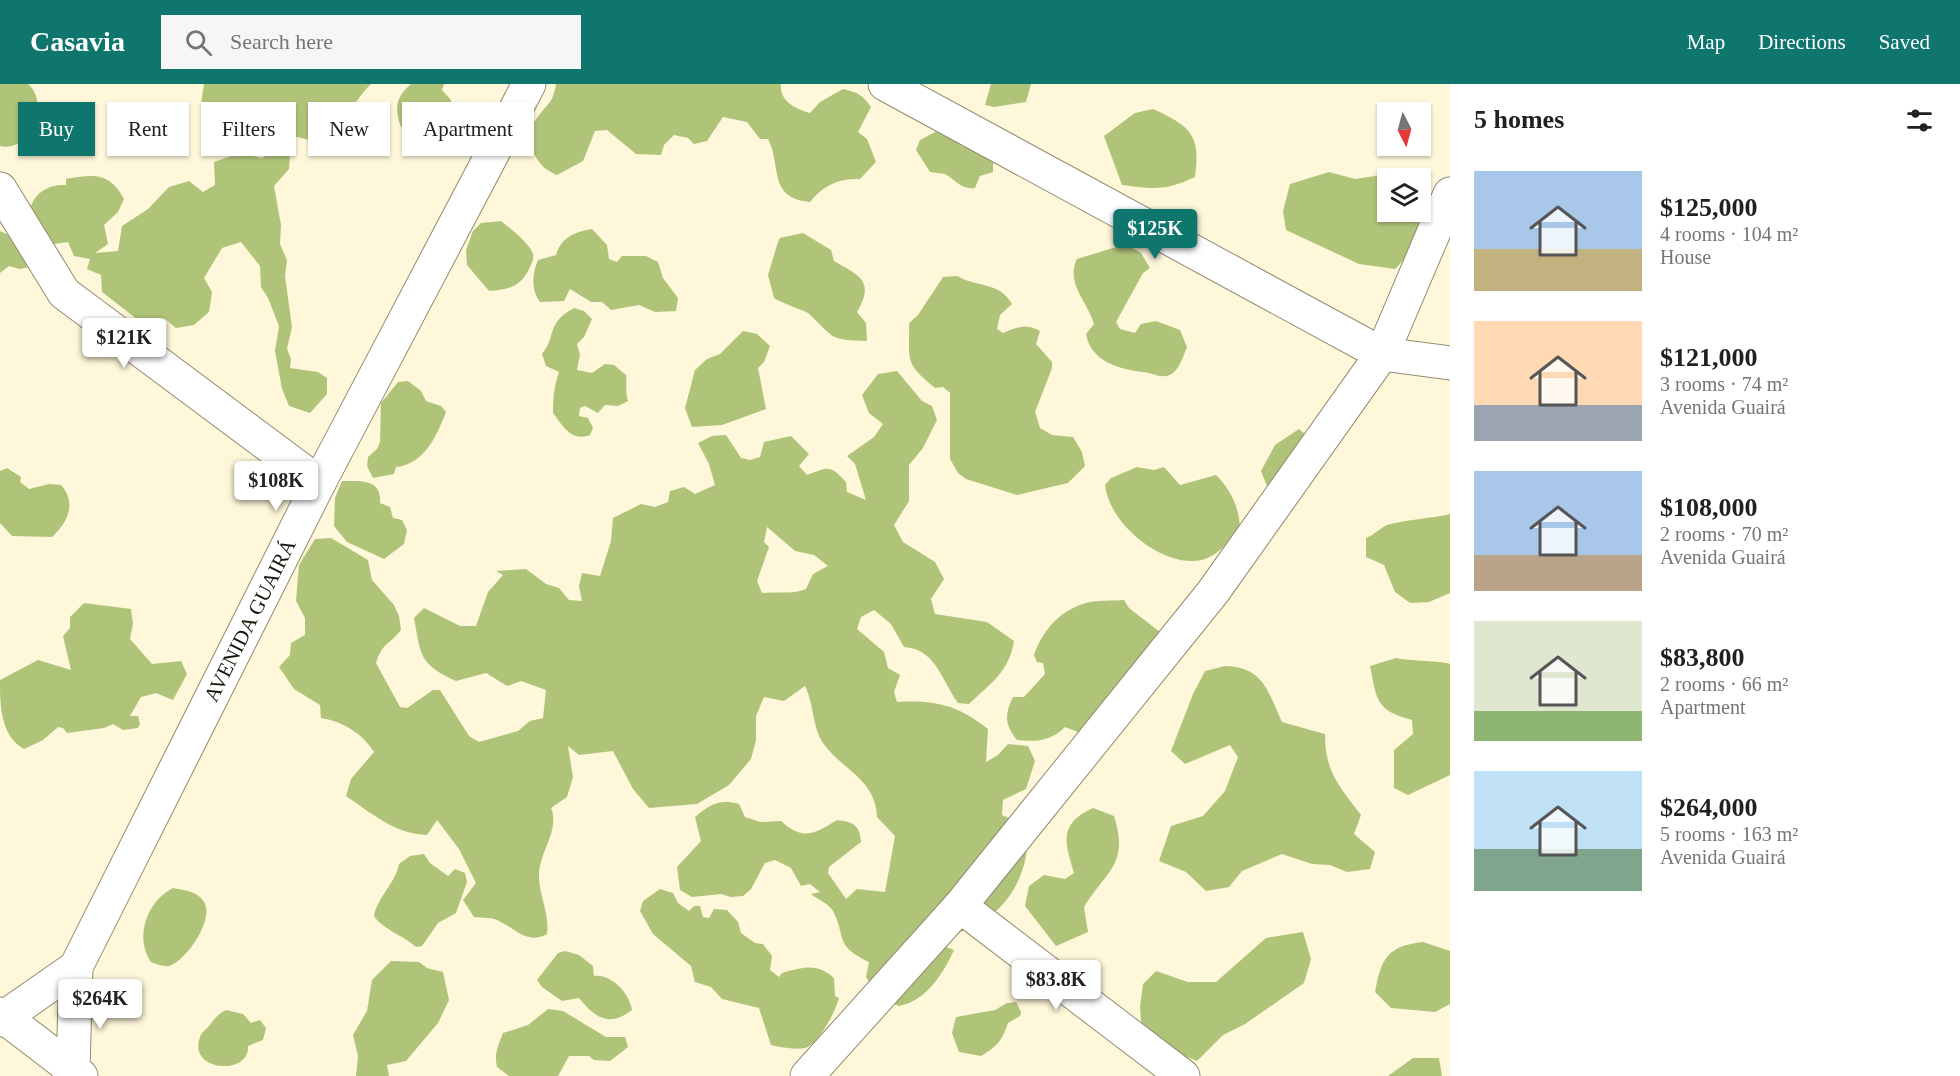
<!DOCTYPE html>
<meta charset="utf-8">
<style>
:root{--surface:#fff;--page:#f6f6f6;--text:#202124;--muted:#757577;--accent:#0f766e}
body{margin:0;font-family:Georgia,serif;background:var(--page);color:var(--text);height:100vh;display:flex;flex-direction:column;font-size:22px;white-space:nowrap}
*{box-sizing:border-box;margin:0}
p{font-size:20px;color:var(--muted)}
.icon{flex:none;width:33px;height:33px;fill:none;stroke:currentColor;stroke-width:2;stroke-linecap:round;stroke-linejoin:round}
.map{position:relative;flex:1;overflow:hidden}
.panel{display:flex;flex-direction:column;background:var(--surface);width:510px}
.panel>*{flex:none}
.guide{position:absolute;left:18px;top:18px;width:570px;height:54px;display:flex;gap:12px}
.needle{width:39px;rotate:174deg}
.fabs{position:absolute;left:1377px;top:18px;display:grid;gap:12px}
.fabs a{display:grid;place-items:center;width:54px;height:54px;border-radius:0px;background:var(--surface);box-shadow:0 2px 4px #0004;font-size:30px}
.price{position:absolute;translate:-50% -51px;padding:0 14px;border-radius:6px;background:#fff;color:#222;font-size:20px;line-height:39px;filter:drop-shadow(0 2px 3px #0008)}
.price::after{content:'';position:absolute;left:50%;top:36px;width:18px;height:14px;margin-left:-9px;background:inherit;clip-path:polygon(0 0,100% 0,50% 100%)}
.price.current{background:var(--accent);color:#fff}
ul{padding:0;list-style:none}
li{display:flex;align-items:center;gap:18px;height:150px;padding:0 24px}
li span{display:grid;place-items:center;flex:none;width:168px;height:120px;border-radius:0px;color:#555}
li>.icon{margin-inline-start:auto}
span .icon{width:72px;height:72px;fill:#fffc;stroke-width:1}
li b{font-size:26px}
h2{display:flex;justify-content:space-between;align-items:center;height:72px;padding:0 24px;font-size:26px}
.tag{padding:0 21px;border-radius:0px;background:var(--surface);box-shadow:0 2px 4px #0004;font-size:21px;line-height:54px}
.tag.current{background:var(--accent);color:#fff}
header{display:flex;align-items:center;gap:36px;box-sizing:border-box;height:84px;padding:0 30px;background:var(--accent);color:#fff}
header strong{font-size:28px}
nav{display:flex;gap:33px;margin-inline-start:auto;font-size:21px}
.search{width:420px;height:54px;background:var(--page);display:flex;align-items:center;gap:15px;box-sizing:border-box;padding:0 21px;border-radius:0px;color:var(--muted);font-size:22px}
main{display:flex;flex:1;min-height:0}
.map>svg:first-child{display:block}
</style>
<header>
<strong>Casavia</strong>
<div class="search"><svg class="icon" aria-label="search" viewBox="0 0 24 24"><circle cx="10" cy="10" r="6"/><path d="M15 15l6 6"/></svg>Search here</div>
<nav><a>Map</a><a>Directions</a><a>Saved</a></nav>
</header>
<main>
<div class="map">
<svg width="1450" height="992" viewBox="0 0 1450 992">
<rect width="100%" height="100%" fill="#fef7da"/>
<g fill="#b0c479" fill-rule="evenodd">
<path d="M0,0H28C51,20 30,69 0,62Z"/>
<path d="M204,0H371C357,13 350,30 337,44C314,67 308,51 286,52C268,53 248,57 230,61L219,45L215,29L201,19Z"/>
<path d="M411,0H444L442,6L451,16V41C430,55 423,55 401,43C394,24 396,13 411,0Z"/>
<path d="M556,0H781C779,17 796,25 810,29L820,18L843,5C857,8 863,11 871,23L858,48L867,55L876,78L860,95C840,94 823,101 810,118C767,114 782,81 768,55H760L747,38L723,33L707,57L694,60L688,54L674,51L664,61L661,71L636,70L607,46L595,47L583,77L557,91C546,86 541,82 535,72C521,48 535,36 550,18C553,14 555,6 556,0Z"/>
<polygon points="991,0 1031,0 1026,18 994,23 985,21"/>
<path d="M1153,25C1190,42 1201,50 1195,93C1166,107 1153,105 1122,101L1104,52L1135,29Z"/>
<path d="M937,47L951,52L963,63H968L993,74V88L980,92L975,104C961,106 956,96 945,90C941,89 934,89 930,88L916,66L920,56Z"/>
<path d="M275,65L290,71L289,85L274,102L281,141L280,160L287,176L285,192L292,243L287,265L291,275L290,284L318,288L327,294V310L310,329L289,322L282,305L275,267L279,242L268,214L261,203L260,182L241,158L222,164L204,194L212,208L209,228L194,241L176,244L164,234L160,243L151,246L102,208L101,191L87,185L90,175L74,172L68,158L54,160C42,153 42,138 29,130C32,110 47,100 66,101V95C93,90 110,88 124,115L118,128L104,141L108,160L95,169L118,167L122,142L148,125L169,103L189,97L203,108L215,101L214,78L240,69L262,74Z"/>
<path d="M1329,88L1355,95L1382,91L1393,94H1388V128H1420L1421,113C1435,138 1412,168 1395,185L1359,180L1286,146L1283,127L1290,100Z"/>
<path d="M501,137C510,144 530,160 533,170C534,175 532,179 530,183C521,203 510,205 489,207L467,181L466,166L473,147L481,139Z"/>
<path d="M592,145L607,161L609,175L617,178L622,172H646L658,178L663,194L678,214L676,227L655,228L639,221L611,226L602,218H591L570,205L564,217L540,218C531,206 532,190 538,176L556,171C561,153 575,148 592,145Z"/>
<polygon points="0,147 11,152 29,183 20,185 9,182 0,189"/>
<path d="M803,149L831,166L834,177C860,192 875,197 857,228L866,239L867,257C828,256 835,254 808,229C805,227 782,219 774,214L768,191L778,158L780,154Z"/>
<path d="M1126,160L1141,169L1150,184L1143,189L1116,238L1120,245L1135,249L1141,240L1156,237L1180,246L1187,263C1184,270 1180,283 1174,288C1165,297 1153,289 1143,288C1119,285 1091,278 1086,250L1094,240C1088,218 1065,199 1077,175Z"/>
<path d="M957,192C978,204 999,197 1012,220L1000,231L997,245L1003,249C1017,243 1026,239 1040,247L1036,260L1052,278V284L1035,328L1040,344L1052,351L1073,353L1082,368L1085,382L1068,399L1017,411L966,395L958,389L950,375V309L943,303L935,304C903,278 910,277 909,239L918,231L943,193Z"/>
<path d="M574,224L584,227L592,235L584,253L577,260L580,271L577,286L592,289L605,280L614,281L626,291C627,301 625,308 628,317L618,322L605,321L598,329L585,322L580,324L579,332L588,334L593,344L590,351C571,358 563,342 553,329C553,315 554,302 559,288L546,282L542,270C557,251 546,239 574,224Z"/>
<polygon points="743,247 757,250 770,262 764,278 758,284 766,325 722,341 692,343 685,324 695,286 707,275 720,270"/>
<path d="M897,287L922,317L932,322L937,336L923,364L909,381V417L894,441L903,458L935,478L944,495L931,515L935,530L987,538L1014,557C1009,588 991,599 969,620L958,619C942,597 936,565 904,563L891,540L874,526L861,533L857,545L884,568L888,584L900,591L894,608L897,618C936,616 957,621 988,645L986,678L998,671L1008,660L1028,662L1035,677L1026,705L1003,716L1002,731L1028,742C1030,783 1014,820 977,841C962,849 954,847 941,861L954,866C943,890 926,917 899,922L879,913L866,893L869,878C834,861 847,855 833,827C829,820 817,815 811,810L820,808L810,800L801,802L791,784L775,776L765,779L751,805L743,812L731,813L721,810L692,813L680,806L677,783L701,757L695,733C711,720 719,715 739,720L745,733L760,738L781,737C803,757 814,750 837,736C853,738 860,741 861,758L829,783L828,789L846,815L857,805L885,808L895,752L877,733C876,695 841,685 823,659C812,642 814,620 805,602L784,617L764,613L756,632V656L751,675L729,701L697,720L649,724L633,705L613,667L579,671L568,662L573,693L567,713L551,724C560,746 540,767 539,789C538,810 550,829 547,850C527,861 516,845 499,837C492,833 482,834 474,833L463,816L476,799L459,765L437,736L427,751C395,750 371,729 346,712L351,695L374,668C362,649 344,638 321,634L320,621L294,605L279,583L290,571L291,559L305,551V534L296,517L299,481L315,455L331,454L368,476L372,496L394,521L399,532L401,546C389,561 382,559 376,579L400,623L407,624L433,606H440L469,652L479,658L518,647L530,637L543,634L546,606L521,597L507,602L486,589L456,597C419,580 421,572 414,534L424,524L460,542H476L488,508L503,491L496,487L526,485L546,500L559,504L569,516L582,517L579,502L582,489L600,492L611,457L613,434L641,420L655,423L668,418L670,407L684,403L695,410L715,401L709,380L698,359L712,352L726,351L741,374L750,376L760,373L764,358L791,352L809,370L799,382L807,391C828,383 830,380 846,398L847,408L866,416L855,380L847,372L874,353L883,340L869,329L862,311L878,290ZM767,443L795,467L814,471L828,482L813,490L806,505C791,511 778,507 762,509L757,497L769,463L764,458Z"/>
<path d="M408,297L421,307L426,317L441,322L446,328C437,351 425,380 396,383L394,390L373,394L367,382L368,373L377,365L380,358L381,319L398,298Z"/>
<polygon points="1299,345 1311,355 1283,410 1267,402 1261,387 1275,361"/>
<path d="M1137,383L1154,386L1164,383L1180,401L1216,391C1231,406 1239,423 1240,444C1228,459 1214,477 1193,477C1156,478 1109,438 1105,401L1111,394Z"/>
<path d="M7,384L21,393L20,398L29,405L49,400L61,401C77,419 68,438 52,453L12,452L0,439V387Z"/>
<path d="M342,397C360,397 382,394 380,419L390,423L393,434L402,436L407,446L404,460L384,475L347,458L334,442L335,414Z"/>
<path d="M1450,430V509L1429,518L1410,519L1395,508L1384,481L1366,473V454C1374,451 1380,444 1387,441C1408,435 1429,435 1450,430Z"/>
<path d="M1124,516L1129,524L1165,552L1088,652L1065,643C1051,657 1036,658 1017,656C1005,641 1004,631 1013,613H1024L1045,590L1043,579L1037,578L1034,571C1043,545 1062,524 1090,518C1101,516 1113,517 1124,516Z"/>
<path d="M84,519L131,525L133,540L130,555L152,580L181,577L187,590L173,616L156,609L141,613L130,632H138L140,640L138,644L123,646L113,640L104,644L67,649L63,644L58,643L43,656L24,665C0,652 0,619 0,596L38,576L71,586L63,552L70,544V533Z"/>
<path d="M1396,574C1408,577 1444,577 1450,580V691L1408,711L1394,704V666L1413,650L1412,636C1375,626 1377,616 1370,582Z"/>
<path d="M1225,582C1264,583 1268,608 1282,638L1325,650C1325,688 1339,702 1361,731L1354,750L1375,768L1370,785L1347,788L1330,781L1312,780L1282,770L1242,787L1229,803L1206,807L1186,788L1159,777L1171,742L1203,732L1225,707L1238,673L1230,661L1185,680L1171,667L1193,610L1205,587Z"/>
<path d="M1093,724L1114,732C1129,780 1108,785 1084,823L1088,848L1056,862L1025,822L1029,802L1044,791L1065,795L1074,789C1065,758 1058,740 1093,724Z"/>
<path d="M424,770L430,779L448,792L455,785L465,789L467,798L456,829L438,839L422,862L416,863C404,852 381,844 374,832C378,812 395,800 399,780L410,772Z"/>
<path d="M173,804C185,806 200,808 205,820C213,837 186,877 169,882C164,883 156,880 151,878C134,853 147,817 173,804Z"/>
<path d="M660,805L673,809L678,819L689,827L694,822H700L703,833L709,834L714,825L727,826L738,838L741,849L755,859L763,860L772,872L770,886L779,893L782,889C804,883 817,879 834,894L835,912L839,914C836,927 818,961 805,964C794,966 781,963 771,961L759,924L722,915L711,903L695,898L691,882L653,850L640,827L643,817Z"/>
<polygon points="1303,848 1311,875 1304,899 1245,940 1223,951 1197,977 1163,963 1143,961 1140,923 1143,900 1156,887 1188,898 1216,898 1266,854"/>
<path d="M1423,858L1450,867V920L1435,928L1391,924L1375,908C1381,875 1387,862 1423,858Z"/>
<path d="M565,867L579,871L593,882L594,892C612,890 629,909 632,926C609,944 594,933 579,914L562,917L542,903L537,896L558,869Z"/>
<polygon points="391,877 419,878 427,884 443,888 449,916 438,939 406,977 387,981 389,992 356,992 358,972 353,951 367,927 372,896"/>
<path d="M1016,918L1021,928L1020,932L1008,939C1002,956 998,962 981,972L959,968L952,949L956,933L995,926L1007,919Z"/>
<path d="M548,925L563,927L606,953H625L628,963L610,977L594,976L589,972H569L558,992H509L497,983C494,969 498,962 503,949L528,941Z"/>
<path d="M226,926L243,930L251,939L260,936L266,944L263,956L248,962C250,992 187,988 200,953C202,947 206,946 209,942C215,934 217,931 226,926Z"/>
<polygon points="1413,974 1439,974 1442,992 1388,992"/>
</g>
<g fill="none" stroke-linecap="round" stroke-linejoin="round">
<g stroke="#928b71" stroke-width="35">
<g id="minor">
<polyline points="885,0 1382,270 1450,279"/>
<polyline points="0,105 64,209 319,399"/>
<polyline points="960,822 1183,992"/>
<polyline points="0,930 81,992"/>
<polyline points="0,936 76,883"/>
<path id="s1" d="M69,992L73,986L76,883L319,399L529,0"/>
<polyline points="807,992 960,822 1213,508 1382,270 1450,110"/>
</g>
</g>
<use href="#minor" stroke="#fff" stroke-width="33"/>
</g>
<g text-anchor="middle" stroke-width="4.5" stroke-linejoin="round" paint-order="stroke">
<g font-size="21" fill="#19170d" stroke="#fff">
<text dy="7" stroke="none"><textPath href="#s1" startOffset="498">AVENIDA GUAIRÁ</textPath></text>
</g>
</g>
</svg>
<div class="fabs">
<a><svg class="needle" viewBox="-14 -14 28 28"><path d="M0-13l5 13h-10z" fill="#e53935"/><path d="M0 13l5-13h-10z" fill="#757577"/></svg></a>
<a><svg class="icon" aria-label="layers" viewBox="0 0 24 24"><path d="M12 4l9 5-9 5-9-5zM3 14l9 5 9-5"/></svg></a>
</div>
<b class="price current" style="left:1155px;top:176px">$125K</b>
<b class="price" style="left:124px;top:285px">$121K</b>
<b class="price" style="left:276px;top:428px">$108K</b>
<b class="price" style="left:1056px;top:927px">$83.8K</b>
<b class="price" style="left:100px;top:946px">$264K</b>
<div class="guide">
<a class="tag current">Buy</a>
<a class="tag">Rent</a>
<a class="tag">Filters</a>
<a class="tag">New</a>
<a class="tag">Apartment</a>
</div>
</div>
<section class="panel">
<h2>5 homes<svg class="icon" aria-label="filters" viewBox="0 0 24 24"><path d="M4 7h16M4 17h16"/><circle cx="9" cy="7" r="2"/><circle cx="15" cy="17" r="2"/></svg></h2>
<ul>
<li><span style="background:linear-gradient(#a9c7e8 65%,#c2b280 0)"><svg class="icon" aria-label="home" viewBox="0 0 24 24"><path d="M3 11l9-7 9 7M6 9v11h12V9"/></svg></span><div><b>$125,000</b><p>4 rooms · 104 m²</p><p>House</p></div></li>
<li><span style="background:linear-gradient(#ffd9b3 70%,#9aa5b1 0)"><svg class="icon" aria-label="home" viewBox="0 0 24 24"><path d="M3 11l9-7 9 7M6 9v11h12V9"/></svg></span><div><b>$121,000</b><p>3 rooms · 74 m²</p><p>Avenida Guairá</p></div></li>
<li><span style="background:linear-gradient(#a9c7e8 70%,#b9a48a 0)"><svg class="icon" aria-label="home" viewBox="0 0 24 24"><path d="M3 11l9-7 9 7M6 9v11h12V9"/></svg></span><div><b>$108,000</b><p>2 rooms · 70 m²</p><p>Avenida Guairá</p></div></li>
<li><span style="background:linear-gradient(#dfe7d0 75%,#8fb573 0)"><svg class="icon" aria-label="home" viewBox="0 0 24 24"><path d="M3 11l9-7 9 7M6 9v11h12V9"/></svg></span><div><b>$83,800</b><p>2 rooms · 66 m²</p><p>Apartment</p></div></li>
<li><span style="background:linear-gradient(#bfe0f5 65%,#7fa58c 0)"><svg class="icon" aria-label="home" viewBox="0 0 24 24"><path d="M3 11l9-7 9 7M6 9v11h12V9"/></svg></span><div><b>$264,000</b><p>5 rooms · 163 m²</p><p>Avenida Guairá</p></div></li>
</ul>
</section>
</main>
